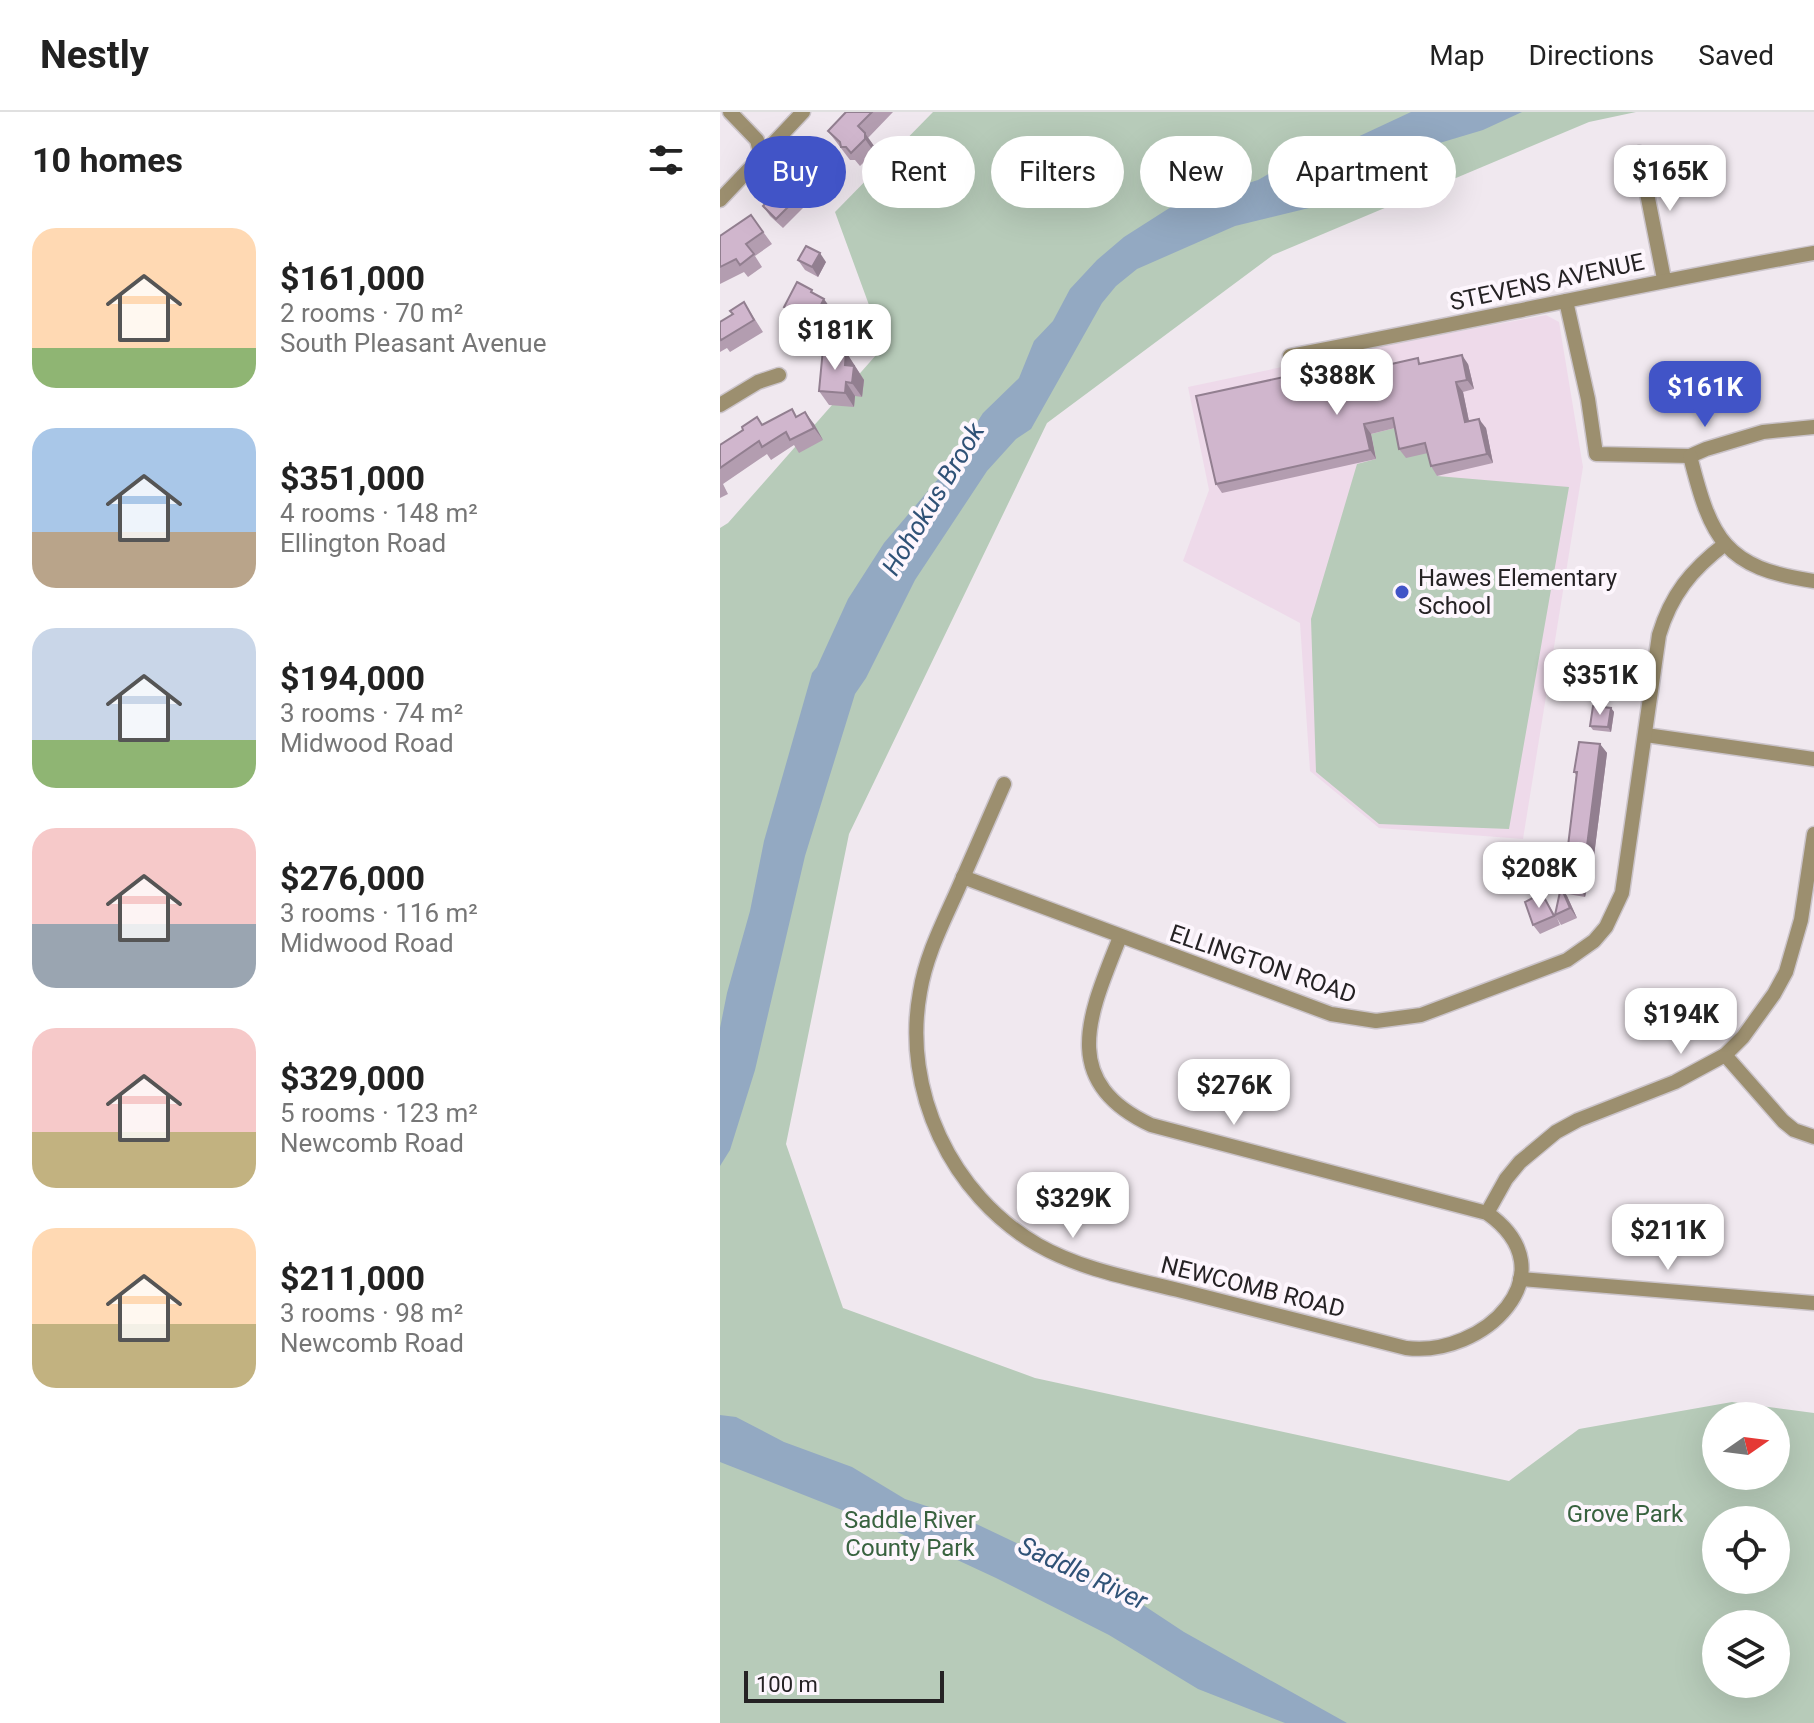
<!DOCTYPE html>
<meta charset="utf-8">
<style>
:root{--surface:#fff;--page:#f6f6f6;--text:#222;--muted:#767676;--line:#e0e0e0;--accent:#4154c7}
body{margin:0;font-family:Roboto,sans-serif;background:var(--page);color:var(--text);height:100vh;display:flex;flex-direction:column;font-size:30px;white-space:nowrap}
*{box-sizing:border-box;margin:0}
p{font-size:26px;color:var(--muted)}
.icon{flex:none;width:44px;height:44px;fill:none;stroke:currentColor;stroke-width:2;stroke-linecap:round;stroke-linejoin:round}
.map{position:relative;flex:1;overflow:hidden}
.drawer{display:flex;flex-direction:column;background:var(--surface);width:720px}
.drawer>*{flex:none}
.hud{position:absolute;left:24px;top:24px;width:760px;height:72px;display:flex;gap:16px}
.needle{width:52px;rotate:76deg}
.buttons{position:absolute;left:982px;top:1290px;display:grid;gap:16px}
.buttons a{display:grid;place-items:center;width:88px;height:88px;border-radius:50%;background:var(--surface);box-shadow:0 8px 32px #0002;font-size:40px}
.scale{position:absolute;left:24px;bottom:20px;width:200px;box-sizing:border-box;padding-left:8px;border:4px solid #252224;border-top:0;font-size:22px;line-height:28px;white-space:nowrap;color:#252224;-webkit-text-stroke:6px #fdf6fd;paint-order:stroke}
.price{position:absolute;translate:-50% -68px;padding:0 18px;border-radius:16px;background:#fff;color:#222;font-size:26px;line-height:52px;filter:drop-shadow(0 2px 4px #0008)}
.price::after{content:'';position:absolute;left:50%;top:48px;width:24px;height:18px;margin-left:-12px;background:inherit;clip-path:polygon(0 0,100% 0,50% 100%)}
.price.selected{background:var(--accent);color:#fff}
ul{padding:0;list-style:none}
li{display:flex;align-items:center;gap:24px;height:200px;padding:0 32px}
li span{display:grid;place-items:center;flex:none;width:224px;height:160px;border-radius:24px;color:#555}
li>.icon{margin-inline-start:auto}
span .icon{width:96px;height:96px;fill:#fffc;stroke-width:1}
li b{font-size:34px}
h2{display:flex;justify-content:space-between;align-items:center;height:96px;padding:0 32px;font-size:34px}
.pill{padding:0 28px;border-radius:36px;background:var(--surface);box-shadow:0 8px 32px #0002;font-size:28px;line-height:72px}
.pill.selected{background:var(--accent);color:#fff}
header{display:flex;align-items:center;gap:48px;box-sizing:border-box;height:112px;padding:0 40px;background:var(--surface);border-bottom:2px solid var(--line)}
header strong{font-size:38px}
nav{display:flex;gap:44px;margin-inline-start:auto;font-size:28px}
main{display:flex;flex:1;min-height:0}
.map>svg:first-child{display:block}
</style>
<header>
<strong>Nestly</strong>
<nav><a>Map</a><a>Directions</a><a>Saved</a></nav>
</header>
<main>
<section class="drawer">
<h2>10 homes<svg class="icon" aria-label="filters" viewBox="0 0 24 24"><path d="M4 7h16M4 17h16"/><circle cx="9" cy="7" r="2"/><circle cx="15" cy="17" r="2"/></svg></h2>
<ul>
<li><span style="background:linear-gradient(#ffd9b3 75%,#8fb573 0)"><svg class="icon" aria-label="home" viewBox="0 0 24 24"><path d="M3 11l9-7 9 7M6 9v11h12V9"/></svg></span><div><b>$161,000</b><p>2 rooms · 70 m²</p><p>South Pleasant Avenue</p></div></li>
<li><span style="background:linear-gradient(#a9c7e8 65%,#b9a48a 0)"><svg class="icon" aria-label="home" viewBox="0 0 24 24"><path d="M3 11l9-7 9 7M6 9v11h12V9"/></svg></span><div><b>$351,000</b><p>4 rooms · 148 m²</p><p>Ellington Road</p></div></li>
<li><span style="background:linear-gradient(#c9d6e8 70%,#8fb573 0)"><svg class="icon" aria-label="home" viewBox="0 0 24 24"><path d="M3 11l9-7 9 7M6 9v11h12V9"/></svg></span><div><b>$194,000</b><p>3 rooms · 74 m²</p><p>Midwood Road</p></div></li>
<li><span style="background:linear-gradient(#f6c9c9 60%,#9aa5b1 0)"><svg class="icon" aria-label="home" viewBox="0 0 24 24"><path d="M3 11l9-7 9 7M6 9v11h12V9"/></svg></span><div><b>$276,000</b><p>3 rooms · 116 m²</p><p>Midwood Road</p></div></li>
<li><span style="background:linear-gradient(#f6c9c9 65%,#c2b280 0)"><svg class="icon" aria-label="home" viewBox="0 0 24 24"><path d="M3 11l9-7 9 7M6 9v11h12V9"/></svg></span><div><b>$329,000</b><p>5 rooms · 123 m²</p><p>Newcomb Road</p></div></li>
<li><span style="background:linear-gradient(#ffd9b3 60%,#c2b280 0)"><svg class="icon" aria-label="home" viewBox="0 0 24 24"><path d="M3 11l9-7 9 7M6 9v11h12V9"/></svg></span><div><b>$211,000</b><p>3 rooms · 98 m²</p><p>Newcomb Road</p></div></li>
</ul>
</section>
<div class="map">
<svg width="1094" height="1611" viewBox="0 0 1094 1611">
<rect width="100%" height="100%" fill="#f0e8ef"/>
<polygon fill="#eedaea" points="826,203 839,210 863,355 803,727 659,716 590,659 580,511 463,449 489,378 468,275 661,234"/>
<g fill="#b7cbb9" fill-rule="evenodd">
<path d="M213,0H916L869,10L553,143L327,311L129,722L66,1032L123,1196L315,1266L789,1369L859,1317L1012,1290L1094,1301V1611H0V416L8,411L164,234L115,100ZM996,1304H1056V1364H996ZM996,1408H1056V1468H996ZM996,1512H1056V1572H996Z"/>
<polygon points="679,315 712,340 717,364 849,375 789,717 659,712 596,660 591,507 637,352 656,347 651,322"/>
</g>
<g fill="#93a9c2">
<polygon points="691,0 802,0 763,18 666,47 644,64 589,96 515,114 417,157 396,174 382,191 311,317 296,327 267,359 195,468 146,566 135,582 85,744 35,958 10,1038 0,1054 0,916 7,881 30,799 44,729 92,561 97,555 128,487 164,431 229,354 263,301 299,266 314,229 333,209 350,177 377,148 404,125 451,95 538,68 575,47 631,28"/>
<polygon points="0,1303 16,1305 64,1330 132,1355 185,1387 246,1407 361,1462 417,1489 464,1520 627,1611 565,1611 478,1577 389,1523 276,1466 175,1419 0,1350"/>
</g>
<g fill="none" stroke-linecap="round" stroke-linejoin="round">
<g stroke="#cbc4ca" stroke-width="17">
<g id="street">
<polyline points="10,0 37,28 41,44"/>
<polyline points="919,41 944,167"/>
<polyline points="0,88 83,0"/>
<polyline points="846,189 868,287 876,342 970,344 986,337 1043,320 1094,315"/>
<path d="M570,244C745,211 919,172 1094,141"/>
<polyline points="0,293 38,270 59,263"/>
<path d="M970,344C991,427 1004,456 1094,469"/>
<polyline points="926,623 1094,647"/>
<path d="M284,672C269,707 253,742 238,777C223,811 206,843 200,880C182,978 231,1083 318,1133C362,1158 414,1167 462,1179C537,1198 611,1217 686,1236C763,1246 852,1161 767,1101L431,1013C336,969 371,899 400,825"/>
<path d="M243,765L611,902L656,909L701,903L847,848L874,829L886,815L902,781L939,523C951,483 971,458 1005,432"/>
<polyline points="1005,943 1063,1009 1074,1018 1094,1025"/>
<polyline points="767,1101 786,1067 800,1050 836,1020 858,1008 955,970 1005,943 1023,925 1054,882 1066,860 1081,808 1094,722"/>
<polyline points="800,1167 1094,1191"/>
</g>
</g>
<use href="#street" stroke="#9c8f6f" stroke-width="14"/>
</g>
<g fill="#b39db0">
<polygon points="126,0 173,0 148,26 154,34 154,40 140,54 135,48 130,48 108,19"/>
<polygon points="106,57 113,66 63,116 50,104 43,94"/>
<polygon points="31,103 52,132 35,144 42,155 28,165 24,160 0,172 0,127"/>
<polygon points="78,148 106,150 98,165 85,158"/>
<polygon points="95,182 114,201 102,224 73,209 64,195"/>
<polygon points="24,190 43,220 10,240 7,236 0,240 0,210 13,202"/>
<polygon points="126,240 144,268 142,285 135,284 134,295 109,293 99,279"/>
<polygon points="634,250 640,259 702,252 748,252 754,277 743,280 749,309 766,316 773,351 717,364 711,354 708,341 686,346 679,337 675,316 651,322 656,347 502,381 496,372"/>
<polygon points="77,304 94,312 103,328 79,341 74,333 51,348 47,342 3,372 8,382 0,386 0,333 42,312"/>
<polygon points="891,596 894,600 891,620 873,618 870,614"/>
<polygon points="880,632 887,641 874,744 855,743 848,734 856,663 854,660"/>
<polygon points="870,764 865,785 848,782 841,773"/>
<polygon points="841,775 847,784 857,806 841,813 837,806 840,813 820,822 813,813 818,783 822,788 825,787 835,803"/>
</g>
<g fill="#927f90">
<polygon points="145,21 154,34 154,40 145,27"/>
<polygon points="100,141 106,150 98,165 92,155"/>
<polygon points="104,187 114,201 102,224 92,210"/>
<polygon points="126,240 144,268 142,285 132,271 125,253"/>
<polygon points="742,243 748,252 754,277 747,268"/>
<polygon points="126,270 135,284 134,295 125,281"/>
<polygon points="736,270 743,280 751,319 745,310"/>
<polygon points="85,300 94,312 103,328 94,316"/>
<polygon points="759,307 766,316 773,351 767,342"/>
<polygon points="644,312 651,322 656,347 650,338"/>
<polygon points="891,596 894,600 891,620 888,615"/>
<polygon points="880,632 887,641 874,744 867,734"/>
<polygon points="863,755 870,764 865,785 859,775"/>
<polygon points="841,775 847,784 857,806 850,796"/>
</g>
<g fill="#d0b6cd" stroke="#927f90" stroke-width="2">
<polygon points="126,0 152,0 138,14 145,21 145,27 131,41 126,35 121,35 120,30 108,19"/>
<polygon points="92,43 106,57 56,107 43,94"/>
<polygon points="31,103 43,120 26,132 34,142 20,153 16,147 0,155 0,124"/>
<polygon points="86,134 100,141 92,155 78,148"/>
<polygon points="77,170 92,178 91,180 104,187 92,210 64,195"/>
<polygon points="24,190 34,208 1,228 0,226 0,210 13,202 10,199"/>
<polygon points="103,237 126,240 125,253 134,254 132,271 126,270 125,281 99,279"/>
<polygon points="742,243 747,268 736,270 745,310 759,307 767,342 711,354 705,331 679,337 673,306 644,312 650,338 496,372 476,284 634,250 636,260 698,246 699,252"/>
<polygon points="72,297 76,305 85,300 94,316 70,328 66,320 42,335 39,329 0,356 0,333 23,318 22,315 37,305 42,313"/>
<polygon points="873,594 891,596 888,615 870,614"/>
<polygon points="859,630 880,632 867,734 848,734 857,660 854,660"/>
<polygon points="846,751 863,755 859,775 841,773"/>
<polygon points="841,775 850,796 835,803"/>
<polygon points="818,783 821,789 825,787 834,804 813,813 805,790"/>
</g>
<circle fill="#4154c7" stroke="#fdf6fd" stroke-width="3" cx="682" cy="480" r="8"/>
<g text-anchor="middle" stroke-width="8" stroke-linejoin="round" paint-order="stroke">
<g font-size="24" fill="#252224" stroke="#fdf6fd">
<text transform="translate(827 170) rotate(-12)" y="8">STEVENS AVENUE</text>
<text transform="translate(543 852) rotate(19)" y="8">ELLINGTON ROAD</text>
<text transform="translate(533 1175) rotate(14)" y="8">NEWCOMB ROAD</text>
</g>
<g font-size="24" fill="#252224" stroke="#fdf6fd" text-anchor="start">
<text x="698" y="474">Hawes Elementary<tspan x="698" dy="28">School</tspan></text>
</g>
<g font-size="24" fill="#38623f" stroke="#fdf6fd">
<text x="905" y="1410">Grove Park</text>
<text x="190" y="1416">Saddle River<tspan x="190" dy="28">County Park</tspan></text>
</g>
<g font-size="26" font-style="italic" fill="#305277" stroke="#fdf6fd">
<text transform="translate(213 387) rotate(-59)" y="9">Hohokus Brook</text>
<text transform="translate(363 1461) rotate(25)" y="9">Saddle River</text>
</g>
</g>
</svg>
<div class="buttons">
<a><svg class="needle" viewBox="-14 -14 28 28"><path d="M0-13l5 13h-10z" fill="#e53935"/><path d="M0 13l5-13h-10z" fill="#767676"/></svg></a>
<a><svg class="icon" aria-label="locate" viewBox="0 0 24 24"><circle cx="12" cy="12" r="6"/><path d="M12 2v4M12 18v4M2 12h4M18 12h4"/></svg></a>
<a><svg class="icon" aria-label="layers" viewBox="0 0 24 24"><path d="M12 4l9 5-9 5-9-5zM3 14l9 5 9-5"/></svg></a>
</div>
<div class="scale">100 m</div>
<b class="price" style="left:950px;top:101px">$165K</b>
<b class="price" style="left:115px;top:260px">$181K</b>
<b class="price" style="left:617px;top:305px">$388K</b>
<b class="price selected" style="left:985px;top:317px">$161K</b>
<b class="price" style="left:880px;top:605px">$351K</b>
<b class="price" style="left:819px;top:798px">$208K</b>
<b class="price" style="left:961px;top:944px">$194K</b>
<b class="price" style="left:514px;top:1015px">$276K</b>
<b class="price" style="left:353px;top:1128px">$329K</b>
<b class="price" style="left:948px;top:1160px">$211K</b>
<div class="hud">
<a class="pill selected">Buy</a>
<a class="pill">Rent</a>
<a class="pill">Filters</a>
<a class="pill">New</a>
<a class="pill">Apartment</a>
</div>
</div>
</main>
